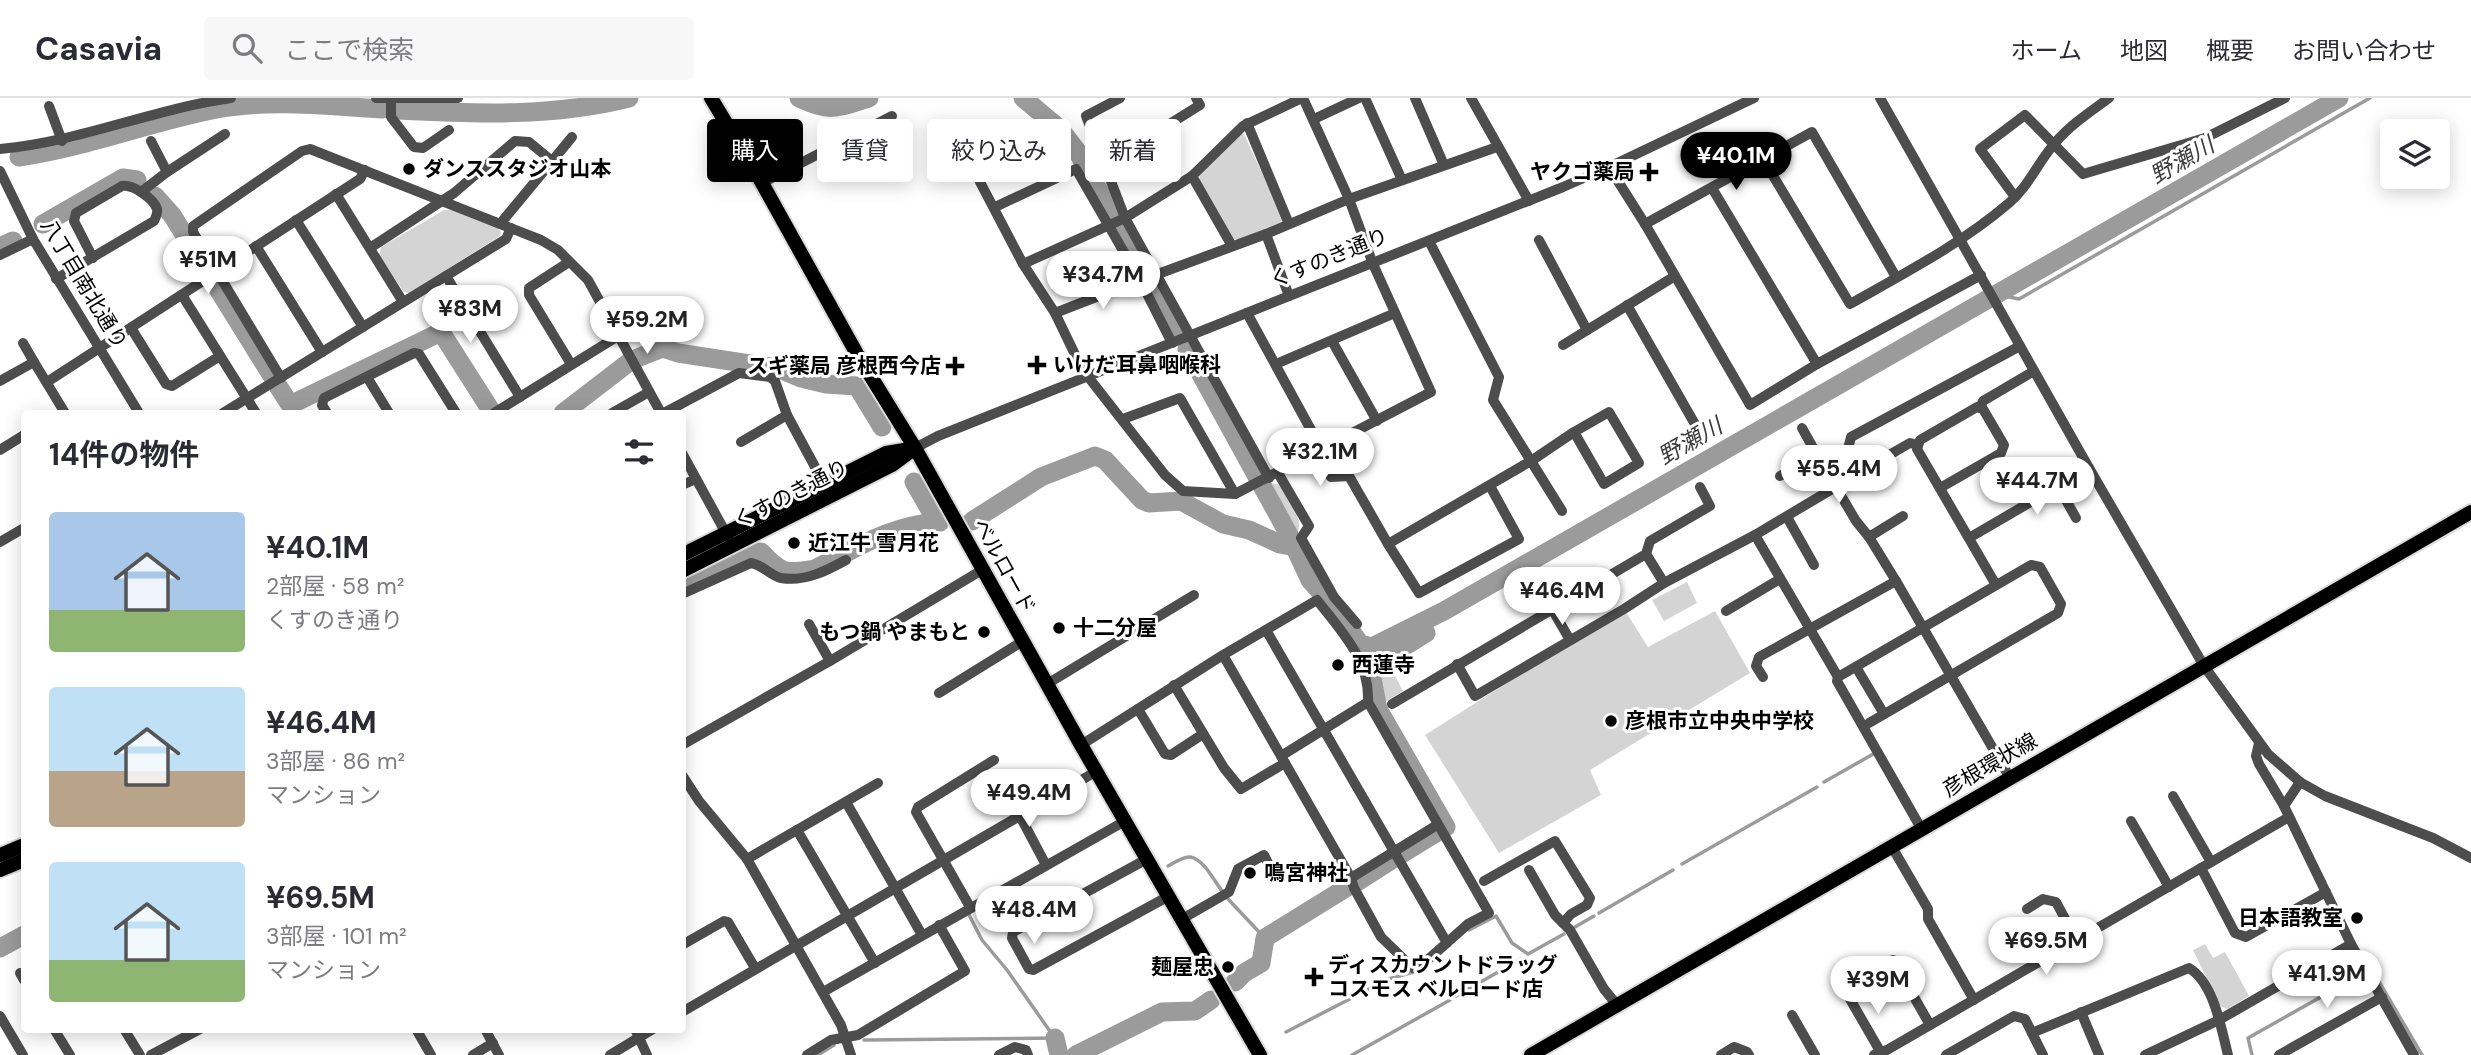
<!DOCTYPE html>
<html lang="ja">
<meta charset="utf-8">
<style>
:root{--surface:#fff;--page:#f7f7f7;--text:#2b2b33;--muted:#7c7c81;--line:#e1e1e2;--accent:#000}
body{margin:0;font-family:"DM Sans","Noto Sans JP",sans-serif;background:var(--page);color:var(--text);height:100vh;display:flex;flex-direction:column;font-size:26px;white-space:nowrap}
*{box-sizing:border-box;margin:0}
p{font-size:23px;color:var(--muted)}
.icon{flex:none;width:38px;height:38px;fill:none;stroke:currentColor;stroke-width:2;stroke-linecap:round;stroke-linejoin:round}
.map{position:relative;flex:1;overflow:hidden}
.sheet{position:absolute;left:21px;top:312px;width:665px;height:623px;display:flex;flex-direction:column;background:var(--surface);border-radius:7px;box-shadow:0 4px 18px #0003}
.sheet>*{flex:none}
.banner{position:absolute;left:707px;top:21px;width:665px;height:63px;display:flex;gap:14px}
.buttons{position:absolute;left:2380px;top:21px;display:grid;gap:14px}
.buttons a{display:grid;place-items:center;width:70px;height:70px;border-radius:7px;background:var(--surface);box-shadow:0 4px 18px #0003;font-size:35px}
.price{position:absolute;translate:-50% -60px;padding:0 16px;border-radius:24px;background:#fff;color:#222;font-size:23px;line-height:46px;filter:drop-shadow(0 2px 4px #0008)}
.price::after{content:'';position:absolute;left:50%;top:42px;width:21px;height:16px;margin-left:-10px;background:inherit;clip-path:polygon(0 0,100% 0,50% 100%)}
.price.current{background:var(--accent);color:#fff}
ul{padding:0;list-style:none}
li{display:flex;align-items:center;gap:21px;height:175px;padding:0 28px}
li span{display:grid;place-items:center;flex:none;width:196px;height:140px;border-radius:7px;color:#555}
li>.icon{margin-inline-start:auto}
span .icon{width:84px;height:84px;fill:#fffc;stroke-width:1}
li b{font-size:30px}
h2{display:flex;justify-content:space-between;align-items:center;height:84px;padding:0 28px;font-size:30px}
.tag{padding:0 24px;border-radius:7px;background:var(--surface);box-shadow:0 4px 18px #0003;font-size:24px;line-height:63px}
.tag.current{background:var(--accent);color:#fff}
header{display:flex;align-items:center;gap:42px;box-sizing:border-box;height:98px;padding:0 35px;background:var(--surface);border-bottom:2px solid var(--line)}
header strong{font-size:33px}
nav{display:flex;gap:38px;margin-inline-start:auto;font-size:24px}
.search{width:490px;height:63px;background:var(--page);display:flex;align-items:center;gap:18px;box-sizing:border-box;padding:0 24px;border-radius:7px;color:var(--muted);font-size:26px}
.map>svg:first-child{display:block}
</style>
<header>
<strong>Casavia</strong>
<div class="search"><svg class="icon" aria-label="search" viewBox="0 0 24 24"><circle cx="10" cy="10" r="6"/><path d="M15 15l6 6"/></svg>ここで検索</div>
<nav><a>ホーム</a><a>地図</a><a>概要</a><a>お問い合わせ</a></nav>
</header>
<div class="map">
<svg width="2471" height="957" viewBox="0 0 2471 957">
<rect width="100%" height="100%" fill="#fff"/>
<g fill="#d4d4d4">
<polygon points="1240,36 1244,36 1283,121 1280,125 1238,142 1232,140 1199,82 1200,75"/>
<polygon points="444,112 451,112 498,130 501,134 500,138 409,195 404,194 379,158 381,149"/>
<path d="M1271,385L1280,387C1289,402 1306,422 1296,438L1268,387Z"/>
<polygon points="1687,484 1697,505 1664,523 1652,502"/>
<polygon points="1624,511 1648,549 1715,513 1750,575 1590,672 1601,697 1499,755 1425,637"/>
<path d="M1387,563L1403,593L1383,605C1380,589 1371,573 1387,563Z"/>
<polygon points="2205,846 2213,860 2225,854 2249,898 2228,911 2220,908 2193,852"/>
</g>
<g fill="none" stroke-linecap="round" stroke-linejoin="round">
<g stroke="#9b9b9b" stroke-width="3.5">
<polyline points="1995,196 2019,201 2370,0"/>
<polyline points="1824,684 1875,655"/>
<polyline points="1682,766 1817,689"/>
<path d="M1168,768C1174,765 1183,758 1190,759C1204,761 1214,783 1222,793"/>
<polyline points="1228,801 1261,836 1268,838"/>
<polyline points="968,815 982,842 1007,872 1054,939"/>
<polyline points="1599,815 1673,772"/>
<polyline points="1575,829 1594,818"/>
<polyline points="1469,832 1496,818 1512,845 1528,856 1564,836"/>
<polyline points="2371,870 2422,957"/>
<polyline points="1385,882 1417,873"/>
<polyline points="1456,898 1521,861"/>
<polyline points="1286,934 1371,890"/>
<polyline points="864,942 1055,940"/>
<polyline points="818,957 834,947"/>
<polyline points="1352,957 1450,902"/>
<polyline points="2252,957 2248,940 2360,877"/>
</g>
<g stroke="#9b9b9b" stroke-width="19">
<path d="M799,0C830,15 837,10 869,0"/>
<polyline points="1023,0 1060,31 1077,53 1176,231"/>
<path d="M399,12C476,16 554,19 629,0"/>
<path d="M19,59C87,49 150,24 217,11C271,1 328,8 383,11"/>
<polyline points="155,98 172,117 207,173"/>
<polyline points="43,126 123,80 137,82"/>
<polyline points="0,149 13,143"/>
<polyline points="213,183 272,278"/>
<polyline points="1187,251 1288,435 1310,482 1337,513 1360,546 1372,549 1444,513 2339,0"/>
<polyline points="637,260 663,250 678,255 777,270 801,280 826,286 857,288 882,329"/>
<polyline points="278,288 289,305 292,306 441,234 490,311"/>
<polyline points="563,315 628,265"/>
<polyline points="914,384 937,424"/>
<polyline points="972,423 1041,379 1095,358 1105,362 1142,402 1149,405 1181,403 1223,426 1249,432 1280,446 1295,449"/>
<path d="M682,489L757,454H761C781,476 786,476 815,471C856,450 893,426 940,424"/>
<polyline points="1426,535 1370,570 1378,611 1446,729 1443,730"/>
<polyline points="1400,757 1436,735"/>
<polyline points="1357,784 1393,761"/>
<polyline points="0,850 24,837"/>
<polyline points="1235,884 1244,875 1261,865 1265,840 1349,788"/>
<polyline points="1055,940 1059,957"/>
<polyline points="1076,957 1162,914 1195,913 1211,902"/>
</g>
<g stroke="#dbdbdb" stroke-width="18">
<g id="major">
<polyline points="711,0 762,85 857,256 915,350 1081,647 1260,957"/>
<polyline points="682,457 886,355 910,351"/>
<polyline points="682,473 892,367 915,350"/>
<polyline points="0,757 24,747"/>
<polyline points="0,772 24,762"/>
<polyline points="1531,957 2471,414"/>
</g>
</g>
<g stroke="#4d4d4d" stroke-width="10">
<polyline points="376,0 458,0"/>
<polyline points="391,0 391,19 414,49 423,50 449,32"/>
<polyline points="1120,0 1086,18 1125,120 1269,380"/>
<polyline points="1365,0 1402,82"/>
<polyline points="1415,0 1444,67"/>
<polyline points="1471,0 1529,103"/>
<polyline points="1880,0 2089,370 2204,568 2268,656 2300,684 2325,698 2433,740 2471,760"/>
<polyline points="49,8 62,43"/>
<polyline points="1314,21 1359,0"/>
<polyline points="1247,25 1289,126"/>
<polyline points="151,43 167,74"/>
<path d="M0,51C79,44 152,11 231,0"/>
<path d="M1763,61L1850,206C1905,175 1961,146 2009,105C2029,88 2038,64 2055,45C2070,27 2090,14 2109,0"/>
<polyline points="1104,67 1200,7 1196,0"/>
<polyline points="1609,69 1645,126 1750,307 1817,266"/>
<polyline points="0,73 33,141 139,315"/>
<polyline points="1192,78 1232,148"/>
<polyline points="980,84 1023,166 1055,215 1082,271 1165,377 1183,393 1235,396 1431,294 1373,166 1349,101 1303,0"/>
<polyline points="762,85 892,18"/>
<polyline points="1712,90 1817,266 1981,177"/>
<polyline points="141,94 167,74 225,36"/>
<polyline points="336,96 403,204"/>
<polyline points="2015,99 1980,51 2025,17 2083,76 2205,40 2285,0"/>
<polyline points="995,109 1076,71 1140,182 1172,245"/>
<polyline points="296,122 363,229"/>
<polyline points="500,126 572,39"/>
<polyline points="1645,126 1812,34 1896,179"/>
<polyline points="1266,136 1289,198"/>
<polyline points="1539,142 1587,232"/>
<polyline points="256,148 322,254"/>
<polyline points="370,150 454,95 515,43 529,44 552,63"/>
<polyline points="0,157 33,141"/>
<polyline points="569,164 529,190 529,197 571,266"/>
<polyline points="1023,166 1125,120 1192,78 1243,28 1302,0"/>
<polyline points="1158,176 1266,136 1349,101 1497,49"/>
<polyline points="446,178 520,299"/>
<path d="M56,181L154,123C156,119 158,116 157,111C154,101 133,86 122,88L76,115L74,123L93,160"/>
<polyline points="182,197 256,315"/>
<polyline points="1627,207 1700,335"/>
<polyline points="1055,215 1140,182"/>
<polyline points="1247,215 1322,352"/>
<polyline points="131,230 166,286 172,288 220,258"/>
<polyline points="1332,243 1377,323"/>
<polyline points="23,245 34,264"/>
<polyline points="1563,247 1675,178"/>
<polyline points="1276,266 1395,215"/>
<polyline points="367,279 389,315"/>
<polyline points="281,280 193,134 193,128 302,53 310,51 541,142 558,152 588,182 661,315"/>
<polyline points="0,283 34,264 65,315"/>
<polyline points="47,284 360,81 365,72"/>
<polyline points="1980,310 1983,303 2034,273"/>
<polyline points="223,315 506,141 511,130"/>
<polyline points="327,315 322,307 324,300 414,255 419,256 456,315"/>
<polyline points="494,315 618,238"/>
<polyline points="612,315 649,294"/>
<polyline points="664,315 739,275 770,279 775,283 787,317 827,391"/>
<polyline points="1123,321 1180,300 1235,396"/>
<polyline points="1802,330 1817,357"/>
<polyline points="741,344 787,317"/>
<polyline points="915,350 938,338 1563,89 1609,69 1754,0"/>
<polyline points="0,352 24,337"/>
<polyline points="682,355 728,439"/>
<polyline points="1315,355 1331,379 1349,378 1388,446 1531,363 1493,302 1499,279 1429,143"/>
<polyline points="1860,374 1848,351 1851,339 2020,248"/>
<polyline points="1278,375 1309,428 1301,440 1334,499 1357,526"/>
<polyline points="1780,378 1817,357 1856,423 1869,439 1896,483 2010,680"/>
<polyline points="682,387 696,381"/>
<polyline points="2058,388 2076,420"/>
<polyline points="1940,390 2001,355 2004,347 1983,311 1977,309 1920,342 1917,351 1996,487"/>
<polyline points="1562,413 1531,363 1574,334 1604,386 1639,365 1609,314 1574,334"/>
<polyline points="1787,419 1814,467"/>
<polyline points="1755,437 1838,579 1837,583 1922,732"/>
<polyline points="1869,439 1903,418"/>
<polyline points="1969,440 2089,370"/>
<polyline points="0,444 24,430"/>
<polyline points="1388,446 1419,495 1519,441 1490,388"/>
<polyline points="1646,456 1664,485"/>
<path d="M682,496L751,465C763,467 771,478 781,480C805,484 826,473 846,462"/>
<polyline points="1552,511 1570,542"/>
<polyline points="1726,513 1780,481"/>
<polyline points="809,526 830,563"/>
<polyline points="1266,532 1447,845"/>
<polyline points="1457,566 1475,598 1624,511 1664,485 1755,437 1896,353 1910,345 1918,347"/>
<polyline points="1856,569 1884,616"/>
<polyline points="1763,579 1756,568 1759,559 1896,483"/>
<polyline points="1838,579 2031,467 2040,469 2061,506 2058,515 1869,625"/>
<polyline points="1047,586 1194,497"/>
<polyline points="1174,587 1224,670 1241,691 1285,665"/>
<polyline points="939,595 1023,543"/>
<polyline points="1392,606 1646,456 1650,443 1710,408 1700,389"/>
<polyline points="1138,611 1165,656 1171,657 1203,636"/>
<polyline points="2259,645 2256,658 2259,666 2284,708"/>
<polyline points="682,647 830,563 982,472"/>
<path d="M1081,647L1223,557L1317,502C1341,533 1370,562 1368,604L1489,815L1468,826L1423,866L1413,870L1381,839L1354,790L1351,780L1223,557"/>
<polyline points="1281,658 1368,604"/>
<polyline points="682,677 699,703 747,761 841,927 851,957"/>
<polyline points="2300,684 2284,708 2351,846 2414,957"/>
<polyline points="2173,698 2211,764"/>
<polyline points="846,704 922,837"/>
<polyline points="1020,718 1046,767"/>
<polyline points="2131,723 2169,789"/>
<polyline points="797,732 875,865"/>
<polyline points="1892,749 1928,811 1928,821 1974,902"/>
<polyline points="747,761 878,685"/>
<polyline points="1147,761 1013,834 1012,840 1029,871 1033,872 1169,798"/>
<polyline points="2201,770 2235,835 2246,839 2326,794"/>
<polyline points="1529,772 1555,817 1570,832 1604,891 1617,907"/>
<polyline points="1351,780 1437,727"/>
<polyline points="1484,783 1555,743 1590,800 1587,807 1571,816 1563,825"/>
<polyline points="970,809 916,714 918,709 994,662"/>
<polyline points="2027,811 2043,801 2056,804 2077,843"/>
<polyline points="1182,821 1229,794 1238,771 1264,757 1271,771"/>
<polyline points="682,847 724,823 728,824 755,870"/>
<polyline points="1893,862 1930,927"/>
<polyline points="20,875 24,882"/>
<polyline points="1843,889 1880,953 1880,957"/>
<polyline points="823,894 1125,723"/>
<polyline points="682,914 1097,673"/>
<polyline points="2081,914 2099,957"/>
<polyline points="1792,917 1815,957"/>
<polyline points="0,918 23,957"/>
<polyline points="54,931 70,957"/>
<polyline points="124,931 140,957"/>
<polyline points="416,931 431,957"/>
<polyline points="485,931 499,957"/>
<polyline points="635,931 647,957"/>
<path d="M2032,935L2189,870C2214,885 2221,930 2228,957"/>
<polyline points="151,957 200,931"/>
<polyline points="473,957 493,945"/>
<polyline points="610,957 653,931"/>
<polyline points="807,957 831,942 858,937 965,873 939,827"/>
<polyline points="999,957 1015,949 1026,952 1028,957"/>
<polyline points="1721,957 1734,949 1747,954 1749,957"/>
<polyline points="1874,957 1887,952 2289,719"/>
<polyline points="1946,957 2014,918 2025,921 2043,957"/>
<polyline points="2145,957 2219,922 2351,846"/>
<polyline points="2279,957 2382,899"/>
</g>
<use href="#major" stroke="#000" stroke-width="14"/>
</g>
<g fill="#000" stroke="#fff" stroke-width="2.5">
<circle cx="409" cy="71" r="7"/>
<path d="M1645.5 63.5h7v7h7v7h-7v7h-7v-7h-7v-7h7z"/>
<path d="M1033.5 256.5h7v7h7v7h-7v7h-7v-7h-7v-7h7z"/>
<path d="M951.5 257.5h7v7h7v7h-7v7h-7v-7h-7v-7h7z"/>
<circle cx="794" cy="445" r="7"/>
<circle cx="1059" cy="530" r="7"/>
<circle cx="984" cy="534" r="7"/>
<circle cx="1338" cy="567" r="7"/>
<circle cx="1611" cy="623" r="7"/>
<circle cx="1250" cy="775" r="7"/>
<circle cx="2357" cy="820" r="7"/>
<circle cx="1228" cy="869" r="7"/>
<path d="M1310.5 868.5h7v7h7v7h-7v7h-7v-7h-7v-7h7z"/>
</g>
<g text-anchor="middle" stroke-width="6" stroke-linejoin="round" paint-order="stroke">
<g font-size="21" font-weight="bold" fill="#000" stroke="#fff" text-anchor="start">
<text x="423" y="78">ダンススタジオ山本</text>
<text x="1635" y="81" text-anchor="end">ヤクゴ薬局</text>
<text x="1053" y="274">いけだ耳鼻咽喉科</text>
<text x="941" y="275" text-anchor="end">スギ薬局 彦根西今店</text>
<text x="808" y="452">近江牛 雪月花</text>
<text x="1073" y="537">十二分屋</text>
<text x="970" y="541" text-anchor="end">もつ鍋 やまもと</text>
<text x="1352" y="574">西蓮寺</text>
<text x="1625" y="630">彦根市立中央中学校</text>
<text x="1264" y="782">鳴宮神社</text>
<text x="2343" y="827" text-anchor="end">日本語教室</text>
<text x="1328" y="874">ディスカウントドラッグ<tspan x="1328" dy="24">コスモス ベルロード店</tspan></text>
<text x="1214" y="876" text-anchor="end">麺屋忠</text>
</g>
<g font-size="21" fill="#000" stroke="#fff">
<text transform="translate(1329 160) rotate(-22)" y="7">くすのき通り</text>
<text transform="translate(84 186) rotate(59)" y="7">八丁目南北通り</text>
<text transform="translate(791 396) rotate(-27)" y="7">くすのき通り</text>
<text transform="translate(1004 468) rotate(61)" y="7">ベルロード</text>
<text transform="translate(1990 667) rotate(-30)" y="7">彦根環状線</text>
</g>
<g font-size="23" font-style="italic" fill="#3c3c3c" stroke="#fff">
<text transform="translate(2182 62) rotate(-30)" y="8">野瀬川</text>
<text transform="translate(1690 343) rotate(-30)" y="8">野瀬川</text>
</g>
</g>
</svg>
<div class="buttons">
<a><svg class="icon" aria-label="layers" viewBox="0 0 24 24"><path d="M12 4l9 5-9 5-9-5zM3 14l9 5 9-5"/></svg></a>
</div>
<b class="price current" style="left:1736px;top:94px">¥40.1M</b>
<b class="price" style="left:208px;top:198px">¥51M</b>
<b class="price" style="left:1103px;top:213px">¥34.7M</b>
<b class="price" style="left:470px;top:247px">¥83M</b>
<b class="price" style="left:647px;top:258px">¥59.2M</b>
<b class="price" style="left:1320px;top:390px">¥32.1M</b>
<b class="price" style="left:1839px;top:407px">¥55.4M</b>
<b class="price" style="left:2037px;top:419px">¥44.7M</b>
<b class="price" style="left:1562px;top:529px">¥46.4M</b>
<b class="price" style="left:1029px;top:731px">¥49.4M</b>
<b class="price" style="left:1034px;top:848px">¥48.4M</b>
<b class="price" style="left:2046px;top:879px">¥69.5M</b>
<b class="price" style="left:2327px;top:912px">¥41.9M</b>
<b class="price" style="left:1878px;top:918px">¥39M</b>
<div class="banner">
<a class="tag current">購入</a>
<a class="tag">賃貸</a>
<a class="tag">絞り込み</a>
<a class="tag">新着</a>
</div>
<section class="sheet">
<h2>14件の物件<svg class="icon" aria-label="filters" viewBox="0 0 24 24"><path d="M4 7h16M4 17h16"/><circle cx="9" cy="7" r="2"/><circle cx="15" cy="17" r="2"/></svg></h2>
<ul>
<li><span style="background:linear-gradient(#a9c7e8 70%,#8fb573 0)"><svg class="icon" aria-label="home" viewBox="0 0 24 24"><path d="M3 11l9-7 9 7M6 9v11h12V9"/></svg></span><div><b>¥40.1M</b><p>2部屋 · 58 m²</p><p>くすのき通り</p></div></li>
<li><span style="background:linear-gradient(#bfe0f5 60%,#b9a48a 0)"><svg class="icon" aria-label="home" viewBox="0 0 24 24"><path d="M3 11l9-7 9 7M6 9v11h12V9"/></svg></span><div><b>¥46.4M</b><p>3部屋 · 86 m²</p><p>マンション</p></div></li>
<li><span style="background:linear-gradient(#bfe0f5 70%,#8fb573 0)"><svg class="icon" aria-label="home" viewBox="0 0 24 24"><path d="M3 11l9-7 9 7M6 9v11h12V9"/></svg></span><div><b>¥69.5M</b><p>3部屋 · 101 m²</p><p>マンション</p></div></li>
</ul>
</section>
</div>
